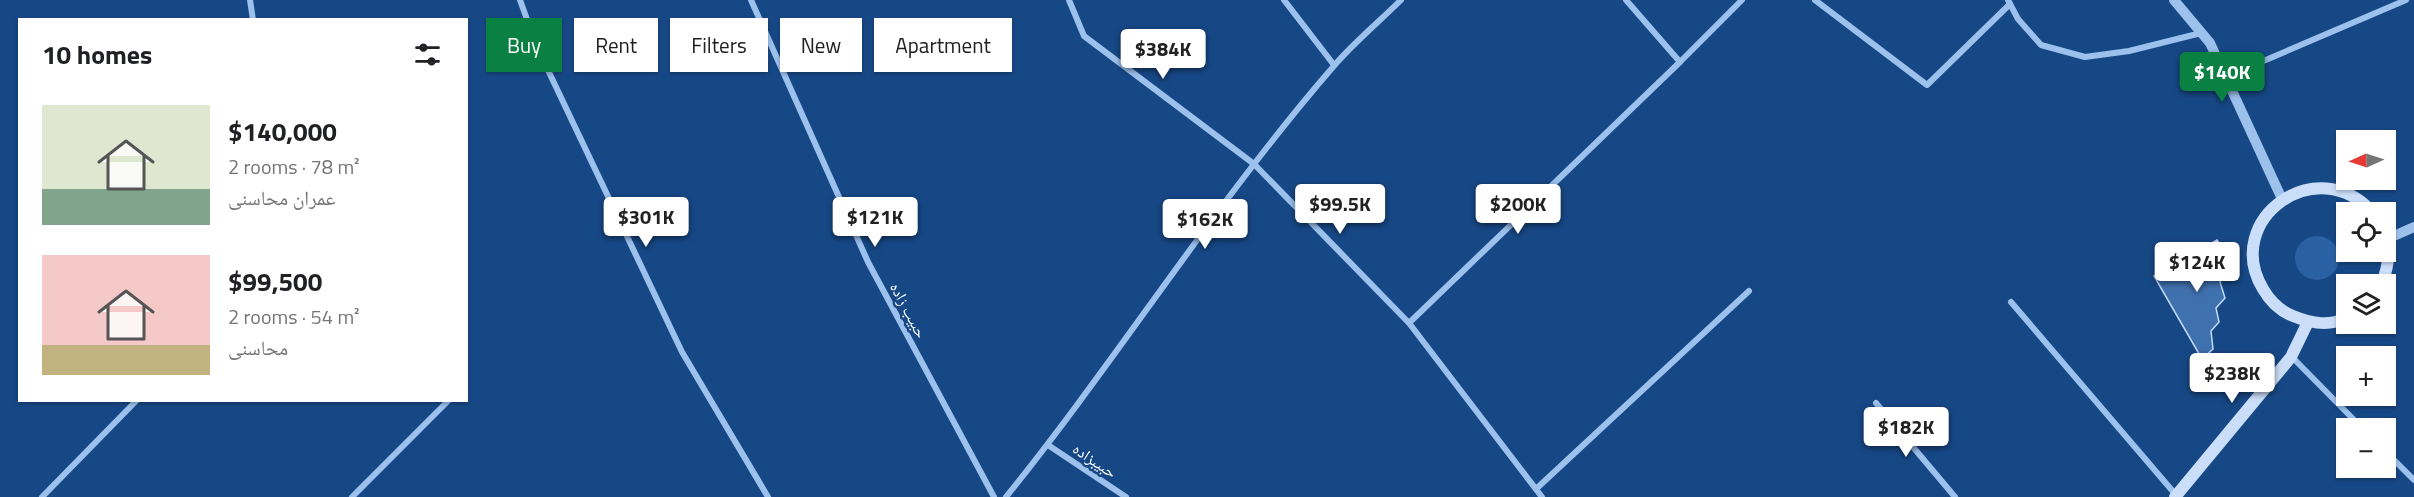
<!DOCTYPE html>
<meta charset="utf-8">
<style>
:root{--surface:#fff;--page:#f2f2f2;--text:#202124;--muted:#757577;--accent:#0b8043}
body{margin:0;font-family:"Titillium Web","Noto Naskh Arabic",sans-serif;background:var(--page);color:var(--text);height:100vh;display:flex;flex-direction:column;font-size:22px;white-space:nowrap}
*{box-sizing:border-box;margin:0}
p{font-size:20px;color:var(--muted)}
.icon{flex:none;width:33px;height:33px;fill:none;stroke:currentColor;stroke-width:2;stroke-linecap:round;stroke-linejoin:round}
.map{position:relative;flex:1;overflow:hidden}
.sheet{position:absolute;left:18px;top:18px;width:450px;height:384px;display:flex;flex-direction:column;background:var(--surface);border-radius:0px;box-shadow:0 2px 4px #0004}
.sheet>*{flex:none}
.banner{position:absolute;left:486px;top:18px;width:570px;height:54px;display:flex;gap:12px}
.needle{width:39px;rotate:267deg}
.fabs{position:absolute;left:2336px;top:130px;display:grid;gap:12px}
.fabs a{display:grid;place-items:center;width:60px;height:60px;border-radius:0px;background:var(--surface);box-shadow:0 2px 4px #0004;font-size:30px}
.price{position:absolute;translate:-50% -51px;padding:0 14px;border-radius:6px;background:#fff;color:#222;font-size:20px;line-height:39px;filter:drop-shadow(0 2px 3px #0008)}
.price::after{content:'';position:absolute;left:50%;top:36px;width:18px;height:14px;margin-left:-9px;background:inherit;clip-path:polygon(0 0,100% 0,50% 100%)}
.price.on{background:var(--accent);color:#fff}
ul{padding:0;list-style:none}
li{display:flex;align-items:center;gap:18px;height:150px;padding:0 24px}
li span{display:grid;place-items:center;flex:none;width:168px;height:120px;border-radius:0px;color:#555}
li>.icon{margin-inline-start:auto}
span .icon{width:72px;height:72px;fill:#fffc;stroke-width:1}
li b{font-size:26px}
h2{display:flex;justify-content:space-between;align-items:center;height:72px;padding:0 24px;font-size:26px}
.pill{padding:0 21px;border-radius:0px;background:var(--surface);box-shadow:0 2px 4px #0004;font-size:21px;line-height:54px}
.pill.on{background:var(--accent);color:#fff}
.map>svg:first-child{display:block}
</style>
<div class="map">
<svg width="2414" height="497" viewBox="0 0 2414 497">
<rect width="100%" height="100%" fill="#174886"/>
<circle fill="#2a61a4" cx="2317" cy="258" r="22"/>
<polygon fill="#4071af" stroke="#c2dbfa" stroke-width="1.5" points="2217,240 2226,255 2228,272 2220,282 2225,298 2216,308 2219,322 2211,331 2213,349 2202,359 2154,276"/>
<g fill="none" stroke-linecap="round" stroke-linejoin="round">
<g stroke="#9dc1ed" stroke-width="6">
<polyline points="250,0 253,20"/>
<polyline points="520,0 537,47 682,352 768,497"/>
<polyline points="751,0 868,262 994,497"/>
<polyline points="1069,0 1084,36 1254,164 1409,323"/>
<polyline points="1284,0 1334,65"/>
<polyline points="1815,0 1927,85 2010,4"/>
<polyline points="2008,0 2018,19 2041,45 2085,57 2129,51 2201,33"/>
<polyline points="1680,62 1742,0"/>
<polyline points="2226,77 2406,0"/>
<polyline points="2011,302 2176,495"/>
<polyline points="2292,357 2363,429"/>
<polyline points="1876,403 1955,497"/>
<polyline points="1048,445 1126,497"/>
<polyline points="2385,451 2414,480"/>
<polyline points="1536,489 1749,291"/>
<polyline points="42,497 137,400"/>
<polyline points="352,497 449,400"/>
<path d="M1006,497C1119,357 1215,203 1333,67C1353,43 1379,22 1401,0"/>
<polyline points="1542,497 1409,323 1680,62 1626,0"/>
</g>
<g stroke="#9dc1ed" stroke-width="10">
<polyline points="2174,0 2210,43 2282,199"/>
<polyline points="2387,239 2414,227"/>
</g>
<g stroke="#cadef9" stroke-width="12">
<path d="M2381,285C2388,269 2391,252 2385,235"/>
<path d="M2346,318C2328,327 2310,323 2293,316C2280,311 2270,301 2263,289C2221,219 2318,150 2373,213"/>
<polyline points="2175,497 2291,357 2308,322"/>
</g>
</g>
<g text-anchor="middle" stroke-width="5" stroke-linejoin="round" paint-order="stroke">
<g font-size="16" fill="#fff" stroke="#174886">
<text transform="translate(909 310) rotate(62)" y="6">حبیب زاده</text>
<text transform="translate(1095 460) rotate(34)" y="6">حبیبزاده</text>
</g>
</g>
</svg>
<div class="fabs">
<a><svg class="needle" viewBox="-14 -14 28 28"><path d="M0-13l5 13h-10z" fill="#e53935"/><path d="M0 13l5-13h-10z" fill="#757577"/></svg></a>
<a><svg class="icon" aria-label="locate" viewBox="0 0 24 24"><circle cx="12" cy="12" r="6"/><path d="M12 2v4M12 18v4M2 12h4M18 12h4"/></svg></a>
<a><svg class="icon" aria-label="layers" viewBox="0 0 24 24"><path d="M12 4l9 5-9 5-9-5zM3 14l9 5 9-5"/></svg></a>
<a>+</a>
<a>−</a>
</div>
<b class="price" style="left:1163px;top:80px">$384K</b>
<b class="price on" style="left:2222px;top:103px">$140K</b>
<b class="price" style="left:1340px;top:235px">$99.5K</b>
<b class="price" style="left:1518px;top:235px">$200K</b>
<b class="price" style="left:646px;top:248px">$301K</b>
<b class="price" style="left:875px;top:248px">$121K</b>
<b class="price" style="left:1205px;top:250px">$162K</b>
<b class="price" style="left:2197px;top:293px">$124K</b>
<b class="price" style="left:2232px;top:404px">$238K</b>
<b class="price" style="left:1906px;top:458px">$182K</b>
<div class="banner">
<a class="pill on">Buy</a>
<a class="pill">Rent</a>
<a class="pill">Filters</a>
<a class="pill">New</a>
<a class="pill">Apartment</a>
</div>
<section class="sheet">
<h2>10 homes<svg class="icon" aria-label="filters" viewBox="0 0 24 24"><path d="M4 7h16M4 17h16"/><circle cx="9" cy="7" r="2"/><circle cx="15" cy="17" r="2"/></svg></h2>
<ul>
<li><span style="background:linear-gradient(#dfe7d0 70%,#7fa58c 0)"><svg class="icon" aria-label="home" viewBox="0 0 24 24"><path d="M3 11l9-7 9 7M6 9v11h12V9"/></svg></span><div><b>$140,000</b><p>2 rooms · 78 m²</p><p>عمران محاسنی</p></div></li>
<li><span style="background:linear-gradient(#f6c9c9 75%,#c2b280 0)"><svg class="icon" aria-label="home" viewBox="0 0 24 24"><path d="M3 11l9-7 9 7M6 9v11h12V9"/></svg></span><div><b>$99,500</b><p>2 rooms · 54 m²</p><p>محاسنی</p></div></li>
</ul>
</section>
</div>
